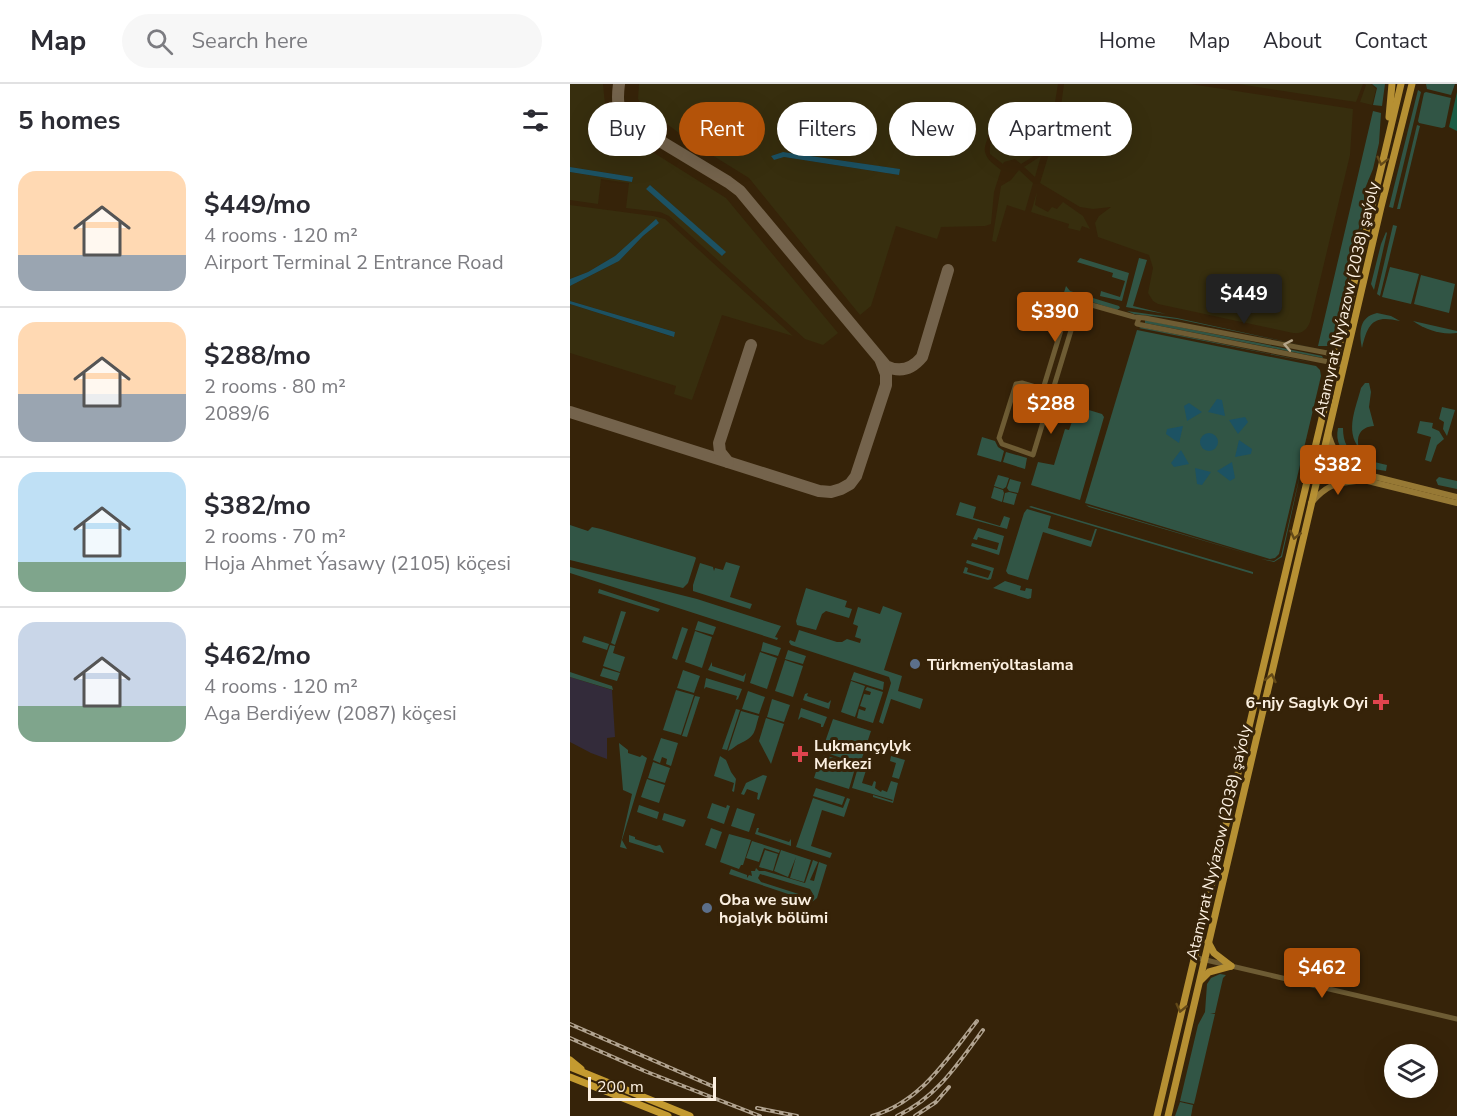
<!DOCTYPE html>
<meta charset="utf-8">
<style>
:root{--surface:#fff;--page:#f7f7f7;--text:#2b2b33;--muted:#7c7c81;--line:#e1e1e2;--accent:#b45309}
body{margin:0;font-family:"Nunito Sans",sans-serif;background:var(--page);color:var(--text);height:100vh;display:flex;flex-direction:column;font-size:22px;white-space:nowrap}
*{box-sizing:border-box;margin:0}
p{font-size:20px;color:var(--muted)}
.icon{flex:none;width:33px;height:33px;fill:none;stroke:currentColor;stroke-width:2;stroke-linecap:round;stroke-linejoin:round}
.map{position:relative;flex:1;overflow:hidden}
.details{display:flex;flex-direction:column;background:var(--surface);width:570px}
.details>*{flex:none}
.hud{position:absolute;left:18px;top:18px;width:570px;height:54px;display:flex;gap:12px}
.fabs{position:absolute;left:814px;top:960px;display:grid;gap:12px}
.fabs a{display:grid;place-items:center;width:54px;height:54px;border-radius:50%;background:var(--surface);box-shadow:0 6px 24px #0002;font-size:30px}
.scale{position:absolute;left:18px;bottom:15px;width:128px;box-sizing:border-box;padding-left:6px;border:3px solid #fcf0e1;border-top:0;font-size:16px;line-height:21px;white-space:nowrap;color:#fcf0e1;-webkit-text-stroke:4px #362309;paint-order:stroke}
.price{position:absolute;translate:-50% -51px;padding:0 14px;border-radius:6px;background:var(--accent);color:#fff;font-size:20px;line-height:39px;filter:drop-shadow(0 2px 3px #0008)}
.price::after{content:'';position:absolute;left:50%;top:36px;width:18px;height:14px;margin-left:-9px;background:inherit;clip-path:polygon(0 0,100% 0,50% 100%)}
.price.on{background:#222;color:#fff}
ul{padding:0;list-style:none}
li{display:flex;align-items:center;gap:18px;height:150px;padding:0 18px}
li+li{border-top:2px solid var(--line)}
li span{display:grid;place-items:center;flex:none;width:168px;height:120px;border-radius:18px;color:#555}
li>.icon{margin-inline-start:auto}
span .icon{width:72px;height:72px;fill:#fffc;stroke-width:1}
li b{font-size:26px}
h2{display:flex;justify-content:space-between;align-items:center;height:72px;padding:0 18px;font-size:26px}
.pill{padding:0 21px;border-radius:27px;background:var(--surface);box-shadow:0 6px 24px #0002;font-size:21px;line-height:54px}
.pill.on{background:var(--accent);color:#fff}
header{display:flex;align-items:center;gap:36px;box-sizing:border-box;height:84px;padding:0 30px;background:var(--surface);border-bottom:2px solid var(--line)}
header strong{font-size:28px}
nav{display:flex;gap:33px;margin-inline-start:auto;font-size:21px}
.search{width:420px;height:54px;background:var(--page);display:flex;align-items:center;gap:15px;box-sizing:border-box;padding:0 21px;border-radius:33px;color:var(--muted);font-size:22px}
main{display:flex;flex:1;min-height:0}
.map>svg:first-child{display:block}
</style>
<header>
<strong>Map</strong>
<div class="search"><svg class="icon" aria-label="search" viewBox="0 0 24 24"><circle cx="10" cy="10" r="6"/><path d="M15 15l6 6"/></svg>Search here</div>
<nav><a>Home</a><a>Map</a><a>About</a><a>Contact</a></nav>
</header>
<main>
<section class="details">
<h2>5 homes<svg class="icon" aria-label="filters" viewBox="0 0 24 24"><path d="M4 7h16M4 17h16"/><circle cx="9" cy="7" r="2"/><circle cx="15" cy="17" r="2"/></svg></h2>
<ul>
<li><span style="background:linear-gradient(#ffd9b3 70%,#9aa5b1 0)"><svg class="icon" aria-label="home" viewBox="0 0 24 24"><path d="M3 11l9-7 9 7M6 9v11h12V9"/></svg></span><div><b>$449/mo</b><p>4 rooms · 120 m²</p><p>Airport Terminal 2 Entrance Road</p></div></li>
<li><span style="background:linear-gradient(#ffd9b3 60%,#9aa5b1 0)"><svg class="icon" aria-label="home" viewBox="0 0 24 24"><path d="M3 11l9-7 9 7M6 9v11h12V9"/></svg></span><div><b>$288/mo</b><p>2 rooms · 80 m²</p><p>2089/6</p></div></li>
<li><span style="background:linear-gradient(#bfe0f5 75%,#7fa58c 0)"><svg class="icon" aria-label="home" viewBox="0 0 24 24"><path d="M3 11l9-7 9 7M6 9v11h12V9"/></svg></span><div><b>$382/mo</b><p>2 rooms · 70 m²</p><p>Hoja Ahmet Ýasawy (2105) köçesi</p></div></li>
<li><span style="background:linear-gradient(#c9d6e8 70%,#7fa58c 0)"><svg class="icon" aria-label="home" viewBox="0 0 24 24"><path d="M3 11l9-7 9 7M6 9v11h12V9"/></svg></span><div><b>$462/mo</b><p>4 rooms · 120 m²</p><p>Aga Berdiýew (2087) köçesi</p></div></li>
</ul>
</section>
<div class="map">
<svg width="887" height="1032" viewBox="0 0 887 1032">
<rect width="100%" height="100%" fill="#362309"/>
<polygon fill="#332b3a" points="0,593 42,606 45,653 37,654 37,675 21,669 0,658"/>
<g fill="#315545" fill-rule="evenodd">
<polygon points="802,0 815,0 812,22 803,21 807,4"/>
<polygon points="856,0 885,0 881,11 857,5"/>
<polygon points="848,6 851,8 823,124 819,123"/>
<polygon points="856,8 881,14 875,43 872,44 849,39 848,37 854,9"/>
<polygon points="803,27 811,29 809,59 803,85 794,107 794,122 762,257 759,262 748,262"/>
<polygon points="847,41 850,42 830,125 827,125"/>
<polygon points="796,122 797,122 765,259 764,259"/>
<polygon points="823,141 827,142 810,212 807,210"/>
<polygon points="816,148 817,149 804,206 801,200 811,160"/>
<polygon points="510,174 559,189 552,217 530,212 531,207 550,213 555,197 542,193 543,189 507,178"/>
<polygon points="569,174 577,176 563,222 596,230 556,223"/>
<polygon points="820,183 849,190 841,220 812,213"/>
<polygon points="851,191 885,200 879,229 844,220"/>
<polygon points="496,202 500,207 549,222 550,224 547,226 506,213 498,217 492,215"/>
<polygon points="557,227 607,234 754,266 607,235 564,230"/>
<path d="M807,229L821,232L830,237C804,231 798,238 792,264C789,248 789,233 807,229Z"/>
<polygon points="575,236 752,272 753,274 575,239"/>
<path d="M843,237L887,247V249C871,251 856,246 843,237Z"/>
<polygon points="571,243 749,280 569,244"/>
<polygon points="567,246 746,282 750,286 751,292 709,470 705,474 700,475 515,419"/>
<path d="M795,299H799L801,308L799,323L804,342C790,343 786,352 789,364C775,346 786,324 791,304Z"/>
<polygon points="486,316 532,330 534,333 510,416 461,401 468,378 484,381 495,345 499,346 503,335 498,333 500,326 483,321 483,318"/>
<polygon points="872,323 885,326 877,352 873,345 874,338 869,335"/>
<polygon points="850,337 863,339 862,344 869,347 874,355 867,361 861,378 855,376 861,353 847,349"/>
<path d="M768,344H773C773,374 794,375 817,381L816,387C793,384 762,371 768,344Z"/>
<polygon points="412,353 425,357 428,363 434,367 431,378 407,371"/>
<polygon points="436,368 457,374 455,385 433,378"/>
<polygon points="732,382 712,473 704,478 691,475 704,477 711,472"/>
<polygon points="428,391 439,394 436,403 433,405 424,402"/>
<polygon points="869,393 887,397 887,405 868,401 866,396"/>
<polygon points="440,395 451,398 448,409 439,407 437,404"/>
<polygon points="424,403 433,406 434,409 432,418 421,414"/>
<polygon points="439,408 447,410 444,421 433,418 435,409"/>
<polygon points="390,418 406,423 403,434 430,442 434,432 440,434 437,445 386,431"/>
<polygon points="516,421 689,473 519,423"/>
<polygon points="461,422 683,488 683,490 459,423"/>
<polygon points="457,425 481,432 478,444 521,457 525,445 527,445 521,463 473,448 458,496 438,490 436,487 454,429"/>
<polygon points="0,441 18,447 22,443 31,445 125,473 126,474 118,499 113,504 0,476"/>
<polygon points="408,444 434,452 429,471 401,462 402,459 427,466 429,459 408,453 407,456 403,455"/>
<polygon points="397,476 424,484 421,495 418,496 393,489 395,483 398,484 397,488 418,494 421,487 396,479"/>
<polygon points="156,478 170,482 160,513 182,520 180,525 123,507 123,501 130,479 143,483 144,487 145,484 153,486"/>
<polygon points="0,483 127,515 211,542 205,553 208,554 207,556 0,489"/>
<polygon points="435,497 451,502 450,506 455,507 456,504 462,505 461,514 458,515 423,504"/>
<polygon points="236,504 277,517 275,523 282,525 279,534 256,527 252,530 246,546 227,541 226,537"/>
<polygon points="29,505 90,525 88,528 28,509"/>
<polygon points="313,522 332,529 314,586 332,592 328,607 353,615 350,625 321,615 313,640 309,638 321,599 319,593 221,561 219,558 220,556 225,558 229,546 267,558 272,558 277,555 290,559 291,555 285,553 288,542 283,540 288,523 310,530"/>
<polygon points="51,527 56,528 45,561 41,559"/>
<polygon points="128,537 146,543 143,551 125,546"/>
<polygon points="112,543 118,545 107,576 102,574"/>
<polygon points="125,547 142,553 132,584 115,578"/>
<polygon points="14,552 39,560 37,566 12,558"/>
<polygon points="193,558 211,564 208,572 191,567"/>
<polygon points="40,561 45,562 43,569 55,573 50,588 33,582"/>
<polygon points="218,566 236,572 233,580 215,575"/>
<polygon points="190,568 207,574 197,605 180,599"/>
<polygon points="215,576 233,582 223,613 205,607"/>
<polygon points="142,578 142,582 173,592 176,589 174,598 138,586"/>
<polygon points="33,584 50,589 47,597 30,592"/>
<polygon points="113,586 130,592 124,609 107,604"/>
<polygon points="0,588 42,602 43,606 0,593"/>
<polygon points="284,588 314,598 313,606 281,596"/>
<polygon points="136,594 172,605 168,615 166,616 167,612 136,603 134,605"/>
<polygon points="281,597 295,602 285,633 271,628"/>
<polygon points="297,603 313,608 303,639 287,634 289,625 295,627 296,624 290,622 294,610 300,611 301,608 295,606"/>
<polygon points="106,606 124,611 111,651 93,646"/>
<polygon points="178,607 195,613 189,630 172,625"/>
<polygon points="238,609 237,612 258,619 261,616 259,625 233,616 235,610"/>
<polygon points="125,612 130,613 117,653 112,652"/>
<polygon points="202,615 220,621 214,638 197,633"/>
<polygon points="231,624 257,633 253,643 251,643 251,640 231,633 228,636"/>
<polygon points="166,625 170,626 157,666 152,665"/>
<path d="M171,627L189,632C184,648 186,652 171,659C166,661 163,665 158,667Z"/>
<polygon points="196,634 214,640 201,680 189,657"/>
<polygon points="263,635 301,647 291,677 298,680 292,699 302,702 304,697 306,698 305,704 311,708 312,706 317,708 321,697 328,699 323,719 303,713 303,711 322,717 323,716 282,704 289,680 254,668 256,662 254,661"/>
<polygon points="91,654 108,659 101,682 96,680 97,675 92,673 90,679 83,676"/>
<polygon points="49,659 58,666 58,669 70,673 72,671 77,674 52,756 57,765 50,763 62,710 53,706"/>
<polygon points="254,671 286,681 279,705 244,694 250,675 252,676"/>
<polygon points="150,672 156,676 161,688 166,695 164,708 162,707 164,699 144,692"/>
<polygon points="321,672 335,676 329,695 322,693 326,679 320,677"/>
<polygon points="83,678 100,684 95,699 78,694"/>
<polygon points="193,691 197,692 189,716 187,715 188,709 177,705 174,711 171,710 176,699"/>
<polygon points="77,695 95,701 89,719 71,713"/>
<polygon points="246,704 275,713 272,721 243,712"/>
<polygon points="243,714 273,724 277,714 280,715 274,733 252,726 241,762 262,769 260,774 226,763"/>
<polygon points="142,719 156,724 157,721 160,722 154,740 137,734"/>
<polygon points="69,721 89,728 87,735 67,728"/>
<polygon points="167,724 185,730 179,748 161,742"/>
<polygon points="94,729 116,736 113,743 92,736"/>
<polygon points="141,744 152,748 146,765 135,761"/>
<polygon points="187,744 189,744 188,748 219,758 221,755 221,762 185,750"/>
<polygon points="159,750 181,756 173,781 171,781 169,785 150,778"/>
<polygon points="59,751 65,753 65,755 86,762 90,761 94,769 59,758"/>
<polygon points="182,757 210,766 209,769 194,764 189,778 176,774"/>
<polygon points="195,766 208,770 203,787 189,783"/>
<polygon points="211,766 241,776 234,798 220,794 226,773 218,793 204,787"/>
<path d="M243,776L248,778L240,796L244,797L249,778L257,781L247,814L242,818L159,790L161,785L177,791V794L179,791L182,792L181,787H185L186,784L189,787H195L235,799ZM190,790L240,805L243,810L238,813L191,798L188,794Z"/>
<polygon points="650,890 656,891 653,894 645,929 640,929 645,930 624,1020 610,1017 628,941 635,928 637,900 641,894"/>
<polygon points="610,1018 623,1021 621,1032 605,1032"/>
</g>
<polygon fill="#1a5c44" points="887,8 887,47 879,43"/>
<g fill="#372e0e" fill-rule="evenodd">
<path d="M0,0H33C35,19 35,33 49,47L156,114L268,249L253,261L235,255L99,132L90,128L56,124L59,99L31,95L28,120L0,116V88L62,98L63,93L0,83ZM80,101L155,168L153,172L76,105Z"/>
<path d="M69,0H488L482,37C451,41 430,16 416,59C411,72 422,79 431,86L424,108L421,140L415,142L371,143L367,155L326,142L301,222L290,231L179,94L121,58L73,22L68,15ZM213,68L329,85V91L214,73L204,76L201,72Z"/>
<path d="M494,0H620L783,25L780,71L740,238C737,246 732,250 723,249L588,220L583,217L578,209L583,184L579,171L528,153L525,139L529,132L541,123L523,125L510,123L470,99L489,37Z"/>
<polygon points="668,0 793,0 786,18"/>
<polygon points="794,0 801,0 806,5 802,21 790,18 796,1"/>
<path d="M448,36L472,40L480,46L476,58L429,55L428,59L475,61L472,67L451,80L445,75L434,78L433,80L420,70C418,53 431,36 448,36Z"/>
<polygon points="471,72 465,93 454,83"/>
<polygon points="449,86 463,99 455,127 437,121 426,158 422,157 431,102 441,96"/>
<polygon points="467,108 465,121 478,128 482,123 487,125 493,118 513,132 520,145 512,142 510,147 498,144 499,140 461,128"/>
<polygon points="0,121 83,132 95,135 223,252 152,231 122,316 104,310 106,302 0,269 0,220 103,253 105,248 0,217 0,202 49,177 73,152 89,139 86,136 45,172 18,188 0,195"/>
</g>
<g fill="#1c5263">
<polygon points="213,68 330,85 329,91 214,73 204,76 201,72"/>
<polygon points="0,83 63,93 62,98 0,88"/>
<polygon points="80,101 156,168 152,172 76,105"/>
<polygon points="86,135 89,139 73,152 49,177 0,202 0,195 18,188 45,172"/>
<polygon points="0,217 105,248 104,253 0,220"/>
<polygon points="647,315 652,316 655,332 638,328"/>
<polygon points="619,319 632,328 617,337 614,322"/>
<polygon points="675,333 678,338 668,350 659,336"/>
<polygon points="613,342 609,359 596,350 597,345"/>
<circle cx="639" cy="358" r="9"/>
<polygon points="669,356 682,365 681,370 665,373"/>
<polygon points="611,366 619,380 604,383 601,379"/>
<polygon points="662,378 665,394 660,397 647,387"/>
<polygon points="625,384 641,388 632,401 627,400"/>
</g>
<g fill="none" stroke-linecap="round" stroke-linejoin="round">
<g stroke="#74634c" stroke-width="12">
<path d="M49,0C47,15 47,25 57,37L158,98L170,107L316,282C330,289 342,285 352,273L378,186"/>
<polyline points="0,328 249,407 261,408 271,405 280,400 286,392 316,301 316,290 311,277"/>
<polyline points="158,378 150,368 149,359 181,261"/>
</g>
<g stroke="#6e5c34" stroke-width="5">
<polyline points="569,234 567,240 774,281"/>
<polyline points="473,305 499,220 504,216 564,233 575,234 768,271"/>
<polyline points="482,308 452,299 446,300 429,354 432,360 463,371 510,217"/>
<polyline points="623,873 887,935"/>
</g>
<g stroke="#977935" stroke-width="6">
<path d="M758,348C762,366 769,374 782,386"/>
<polyline points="742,377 887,413"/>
<polyline points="741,383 887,419"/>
<path d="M741,419C756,402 764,399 786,397"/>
</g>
<g stroke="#b69033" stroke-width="7">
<polyline points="819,33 822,0"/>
<polyline points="638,858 644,869 661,882"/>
<polyline points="631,896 639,888 661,882"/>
<polyline points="587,1032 831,0"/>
<polyline points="598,1032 811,123 842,0"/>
</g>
<g stroke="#c49a30" stroke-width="7">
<polyline points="0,976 11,985"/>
<polyline points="0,983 120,1032"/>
<polyline points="0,993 98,1032"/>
</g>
<g stroke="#b1a390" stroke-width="4">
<g id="rail">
<polyline points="0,940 142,1002"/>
<polyline points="0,954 77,988 190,1032"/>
<polyline points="187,1024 227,1032"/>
<path d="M302,1032C351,1018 377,975 407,937"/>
<path d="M327,1032C366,1014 388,980 413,946"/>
<polyline points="345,1032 366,1018 379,1003"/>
</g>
</g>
<use href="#rail" stroke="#362309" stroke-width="1.5" stroke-dasharray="4.5" stroke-linecap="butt"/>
</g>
<defs><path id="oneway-chevron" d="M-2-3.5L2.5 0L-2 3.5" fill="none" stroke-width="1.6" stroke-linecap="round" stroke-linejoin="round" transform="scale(1.5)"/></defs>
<g stroke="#634918">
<use href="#oneway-chevron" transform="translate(812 77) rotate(104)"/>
<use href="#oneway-chevron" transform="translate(725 451) rotate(103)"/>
<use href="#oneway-chevron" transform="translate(701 594) rotate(-77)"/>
<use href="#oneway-chevron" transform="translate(611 924) rotate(103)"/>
</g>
<use stroke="#b5a68a" href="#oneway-chevron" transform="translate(718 261) rotate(-169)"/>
<g fill="#5c6f8a" stroke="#362309" stroke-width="2">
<circle cx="345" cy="580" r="6"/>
<circle cx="137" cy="824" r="6"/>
</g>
<g fill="#e0444e" stroke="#362309" stroke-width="2">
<path d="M808 609h6v6h6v6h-6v6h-6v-6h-6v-6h6z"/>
<path d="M227 661h6v6h6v6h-6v6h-6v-6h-6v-6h6z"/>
</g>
<g text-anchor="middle" stroke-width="6" stroke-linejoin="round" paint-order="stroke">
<g font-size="16" fill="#fcf0e1" stroke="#362309">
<text transform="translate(776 215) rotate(-77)" y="6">Atamyrat Nyýazow (2038) şaýoly</text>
<text transform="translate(648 758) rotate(-77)" y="6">Atamyrat Nyýazow (2038) şaýoly</text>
</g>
<g font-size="16" font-weight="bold" fill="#fcf0e1" stroke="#362309" text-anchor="start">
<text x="357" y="586">Türkmenÿoltaslama</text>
<text x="798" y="624" text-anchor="end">6-njy Saglyk Oyi</text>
<text x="244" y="667">Lukmançylyk<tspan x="244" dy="18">Merkezi</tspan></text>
<text x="149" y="821">Oba we suw<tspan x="149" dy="18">hojalyk bölümi</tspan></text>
</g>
</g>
</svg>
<div class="fabs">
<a><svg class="icon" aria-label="layers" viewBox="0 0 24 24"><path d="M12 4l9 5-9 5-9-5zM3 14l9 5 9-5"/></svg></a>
</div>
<div class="scale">200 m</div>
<b class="price on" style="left:674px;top:241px">$449</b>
<b class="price" style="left:485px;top:259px">$390</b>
<b class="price" style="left:481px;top:351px">$288</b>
<b class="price" style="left:768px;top:412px">$382</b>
<b class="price" style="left:752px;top:915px">$462</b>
<div class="hud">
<a class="pill">Buy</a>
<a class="pill on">Rent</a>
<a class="pill">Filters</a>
<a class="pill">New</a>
<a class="pill">Apartment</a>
</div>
</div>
</main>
